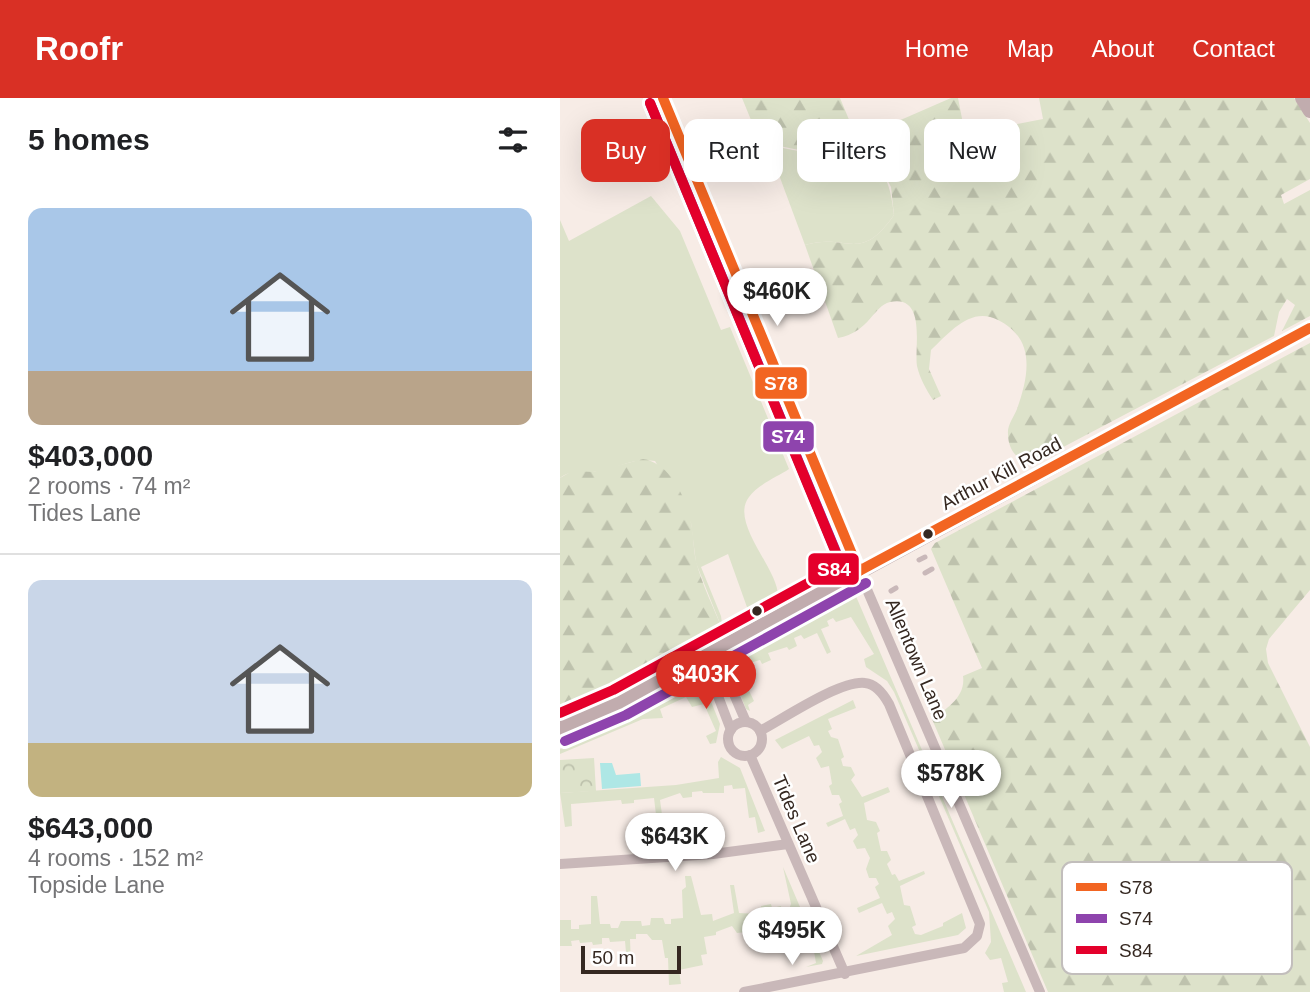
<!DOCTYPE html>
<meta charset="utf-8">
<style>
:root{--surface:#fff;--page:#f2f2f2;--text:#202124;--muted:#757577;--line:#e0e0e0;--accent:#d93025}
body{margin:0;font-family:Helvetica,sans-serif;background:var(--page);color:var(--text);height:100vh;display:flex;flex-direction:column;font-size:26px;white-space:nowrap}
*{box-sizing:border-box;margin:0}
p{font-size:23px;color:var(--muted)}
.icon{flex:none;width:38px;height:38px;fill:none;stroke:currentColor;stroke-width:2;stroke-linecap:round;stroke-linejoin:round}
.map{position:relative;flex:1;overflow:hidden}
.side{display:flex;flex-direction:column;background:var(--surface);width:560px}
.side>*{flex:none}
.hud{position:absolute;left:21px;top:21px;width:623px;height:63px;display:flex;gap:14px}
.scale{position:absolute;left:21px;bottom:18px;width:100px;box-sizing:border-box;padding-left:7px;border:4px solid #352821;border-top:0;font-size:19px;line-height:24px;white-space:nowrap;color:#352821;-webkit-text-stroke:5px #fff;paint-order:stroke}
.price{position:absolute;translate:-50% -60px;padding:0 16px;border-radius:24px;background:#fff;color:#222;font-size:23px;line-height:46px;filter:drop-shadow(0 2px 4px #0008)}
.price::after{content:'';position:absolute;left:50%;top:42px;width:21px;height:16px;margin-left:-10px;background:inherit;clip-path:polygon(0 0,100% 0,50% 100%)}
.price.current{background:var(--accent);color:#fff}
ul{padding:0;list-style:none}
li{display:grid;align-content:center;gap:14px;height:371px;padding:0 28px}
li+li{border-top:2px solid var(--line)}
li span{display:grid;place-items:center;height:217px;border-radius:14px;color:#555}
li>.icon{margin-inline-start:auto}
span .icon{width:126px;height:126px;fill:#fffc;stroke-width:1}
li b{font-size:30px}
h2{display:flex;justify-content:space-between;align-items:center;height:84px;padding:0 28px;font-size:30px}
.tag{padding:0 24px;border-radius:14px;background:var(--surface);box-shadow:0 7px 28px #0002;font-size:24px;line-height:63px}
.tag.current{background:var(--accent);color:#fff}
header{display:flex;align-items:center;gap:42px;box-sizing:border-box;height:98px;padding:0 35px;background:var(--accent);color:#fff}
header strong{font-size:33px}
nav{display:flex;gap:38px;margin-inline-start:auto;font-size:24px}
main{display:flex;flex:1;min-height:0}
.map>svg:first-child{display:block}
</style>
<header>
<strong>Roofr</strong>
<nav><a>Home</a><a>Map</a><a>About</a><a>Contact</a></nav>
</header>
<main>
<section class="side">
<h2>5 homes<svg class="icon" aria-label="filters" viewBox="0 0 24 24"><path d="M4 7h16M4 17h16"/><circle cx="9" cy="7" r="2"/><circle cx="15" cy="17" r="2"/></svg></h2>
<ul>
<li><span style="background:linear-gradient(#a9c7e8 75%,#b9a48a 0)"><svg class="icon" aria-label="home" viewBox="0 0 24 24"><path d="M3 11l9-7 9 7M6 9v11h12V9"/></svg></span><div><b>$403,000</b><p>2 rooms · 74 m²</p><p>Tides Lane</p></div></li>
<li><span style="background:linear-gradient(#c9d6e8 75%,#c2b280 0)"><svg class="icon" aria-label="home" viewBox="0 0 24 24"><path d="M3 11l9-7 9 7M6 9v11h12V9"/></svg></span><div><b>$643,000</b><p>4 rooms · 152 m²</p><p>Topside Lane</p></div></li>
</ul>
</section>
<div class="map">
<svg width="750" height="894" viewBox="0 0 750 894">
<defs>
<pattern id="forest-firs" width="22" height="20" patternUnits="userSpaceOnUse" patternTransform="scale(1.75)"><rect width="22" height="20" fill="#dde2ca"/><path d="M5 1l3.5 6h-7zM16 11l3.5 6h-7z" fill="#bec2ad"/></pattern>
<pattern id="park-crowns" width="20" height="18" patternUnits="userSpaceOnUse" patternTransform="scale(1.75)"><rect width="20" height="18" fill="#dde2ca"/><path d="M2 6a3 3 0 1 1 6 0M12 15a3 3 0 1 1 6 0" fill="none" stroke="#bec2ad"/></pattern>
</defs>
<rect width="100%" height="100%" fill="#f7ece6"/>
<g fill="#dde2ca">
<path d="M200,44C219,50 239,54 259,56C271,57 285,54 297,57C326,64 331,91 334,117C299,167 288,134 245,147L219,77L203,83L201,73L193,62L205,56Z"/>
<path d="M91,98L120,133L161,232L170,229L229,371C217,379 197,387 189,399C169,425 219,471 218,499L188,512L168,456L141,469L161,518L163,533L136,465L131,425L95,363C71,359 56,372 33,374C19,376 12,371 0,380V122L9,143Z"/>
<polygon points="291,496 295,496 466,894 444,894 442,885 448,884 441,860 430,862 425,855 431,844 429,814 334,594 327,583 306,569 304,561 314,556 291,519 276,524 273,520 267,523 269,528 261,531 271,554 267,556 257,535 244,541 241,537 234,540 237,548 229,552 227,549 208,555 211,562 202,566 200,562 186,566 187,568 179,572 194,603 188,607 190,613 186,611 168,566"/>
<polygon points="142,581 160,626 156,645 150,646 146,638 156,633 144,606 132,609 126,599 100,611 103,620 83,621 0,656 0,651 85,613"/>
<polygon points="293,602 296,610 268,621 272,631 268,633 271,639 278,641 284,659 281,661 283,668 291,669 295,677 291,682 302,699 328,689 330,694 304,705 307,722 316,724 320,733 317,735 321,753 327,753 331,762 327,766 332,777 335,776 339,783 364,773 365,776 340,788 344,807 350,808 356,827 352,829 355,836 361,837 383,828 383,825 402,815 406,830 398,837 296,858 332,837 328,828 335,821 332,814 327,816 322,805 299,815 297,810 320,800 315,789 319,786 316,780 309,780 306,771 310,760 305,750 297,751 293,743 298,737 295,730 290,732 285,721 268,729 266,725 283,718 279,706 282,704 279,697 272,697 269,688 272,686 269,668 261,670 256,660 262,654 259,647 254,648 249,638 222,651 215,642"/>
<polygon points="161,659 180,670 205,733 198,735 195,719 189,720 185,690 173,691 172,687 164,688 164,695 143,695 142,693 132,694 132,699 123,700 120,695 100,702 103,724 97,725 94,700 74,702 74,705 62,706 61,702 11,706 12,728 5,729 0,695 116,687 159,680 158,664"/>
<polygon points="223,769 263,863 262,866 246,869 256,865 252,842 249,842 246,827 238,827 237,822 232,823 231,819 217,821 214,826 218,849 213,850 210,827 198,829 197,824 186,827 187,834 177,835 172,828 156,834 156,837 144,839 147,856 141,857 143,867 119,872 121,886 109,887 108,860 105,860 102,842 92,842 87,836 76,836 76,841 70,841 71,866 67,866 65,843 50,844 49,840 42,840 42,846 33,847 32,844 20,845 19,842 11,843 12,848 0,848 0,822 11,822 11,831 19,831 19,827 31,826 31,798 37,798 40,826 50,826 51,830 58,830 61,823 81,823 82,828 90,827 91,820 103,820 105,826 111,826 111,821 123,820 122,792 126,789 125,778 131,778 141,817 152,816 153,823 174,815 170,787 174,787 179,815 199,816 201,808 211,806 212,810 221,808 222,812 229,811 231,806"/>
</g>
<g fill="url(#forest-firs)">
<path d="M182,0H280L297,41L391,0H398L405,36L483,21L479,0H734L750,25V81L721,97L724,106L750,92V218L722,233L735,207L727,201L719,214L714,238L473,365C458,364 448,352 448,336C447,327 454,319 457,311C469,277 476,241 438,222C411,208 390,234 371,252L369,271L381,298L373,302C366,291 360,281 357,268C354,250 367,196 330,204C313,208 310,234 278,240L245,147C288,134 299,167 334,117L331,89L322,72L308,62L297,57L259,56L200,44Z"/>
<path d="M750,245V492L709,541L706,551L708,565L750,649V894H488L372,621C386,611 406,599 403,578L422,570L371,451L375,445Z"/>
<path d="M83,361C110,365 126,399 131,425C134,438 133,450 136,463C142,487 154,510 163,533L56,592L0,616V380L12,373L33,374Z"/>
</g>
<polygon fill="url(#park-crowns)" points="34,660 36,693 0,695 0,662"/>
<polygon fill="#aee7e5" points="40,665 52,665 56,677 80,675 81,688 42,691"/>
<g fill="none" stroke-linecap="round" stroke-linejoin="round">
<g stroke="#c9b8b9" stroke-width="5">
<polyline points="359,462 365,459"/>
<polyline points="365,475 372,471"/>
<polyline points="331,493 336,490"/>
</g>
<g stroke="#c9b8b9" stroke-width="10">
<polyline points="299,473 480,894"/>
<polyline points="155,552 186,624"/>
<polyline points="143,559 171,632"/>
<circle cx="185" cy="641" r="17"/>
<polyline points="190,657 285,876"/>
<polyline points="0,766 153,756 228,746"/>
<path d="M184,894L404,850L417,838L420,826L329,606C324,597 316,586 305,585C280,582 223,621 200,633"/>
</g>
<g stroke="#c1acae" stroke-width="14">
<polyline points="103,0 299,473"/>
<polyline points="742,0 750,13"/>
<polyline points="0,630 59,605 750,230"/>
</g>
<g stroke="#fff" stroke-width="16">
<g id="bus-1">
<polyline points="103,0 299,473"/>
<polyline points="299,473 750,230"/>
</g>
</g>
<g stroke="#fff" stroke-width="16">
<g id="bus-2">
<polyline points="90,5 286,478"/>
<polyline points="5,643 66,617 306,485"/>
</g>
</g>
<g stroke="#fff" stroke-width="16">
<polyline id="bus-3" points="0,615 53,592 281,467 90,5"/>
</g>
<use href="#bus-1" stroke="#f26522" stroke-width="10"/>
<use href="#bus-2" stroke="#8e44ad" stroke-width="10"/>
<use href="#bus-3" stroke="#e4002b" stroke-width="10"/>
</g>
<g fill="#352821" stroke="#fff" stroke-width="2.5">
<circle cx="368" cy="436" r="6"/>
<circle cx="197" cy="513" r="6"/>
</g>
<g text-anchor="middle" stroke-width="5" stroke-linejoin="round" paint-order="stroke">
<g font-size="19" fill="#352821" stroke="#fff">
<text transform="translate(441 375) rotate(-28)" y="7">Arthur Kill Road</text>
<text transform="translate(357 561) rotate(67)" y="7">Allentown Lane</text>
<text transform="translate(237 721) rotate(67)" y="7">Tides Lane</text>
</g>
</g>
<rect x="502" y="764" width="230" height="112" rx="10" fill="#fff" stroke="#c2bebc" stroke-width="2"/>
<rect x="516" y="785" width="31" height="8" fill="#f26522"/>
<rect x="516" y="816" width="31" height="9" fill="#8e44ad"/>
<rect x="516" y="848" width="31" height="8" fill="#e4002b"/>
<g font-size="19" fill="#352821">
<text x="559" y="796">S78</text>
<text x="559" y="827">S74</text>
<text x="559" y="859">S84</text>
</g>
<g stroke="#fff" stroke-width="2.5">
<rect x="194" y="268" width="54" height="34" rx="7" fill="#f26522"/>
<rect x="202" y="322" width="53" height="33" rx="7" fill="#8e44ad"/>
<rect x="247" y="454" width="53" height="34" rx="7" fill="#e4002b"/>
</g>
<g font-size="19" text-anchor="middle" font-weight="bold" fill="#fff">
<text x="221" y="292">S78</text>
<text x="228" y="345">S74</text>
<text x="274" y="478">S84</text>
</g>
</svg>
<div class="scale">50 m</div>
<b class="price" style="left:217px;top:230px">$460K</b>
<b class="price current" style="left:146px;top:613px">$403K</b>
<b class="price" style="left:391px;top:712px">$578K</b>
<b class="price" style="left:115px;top:775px">$643K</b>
<b class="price" style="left:232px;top:869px">$495K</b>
<div class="hud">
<a class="tag current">Buy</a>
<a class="tag">Rent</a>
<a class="tag">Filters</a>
<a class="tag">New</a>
</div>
</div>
</main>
